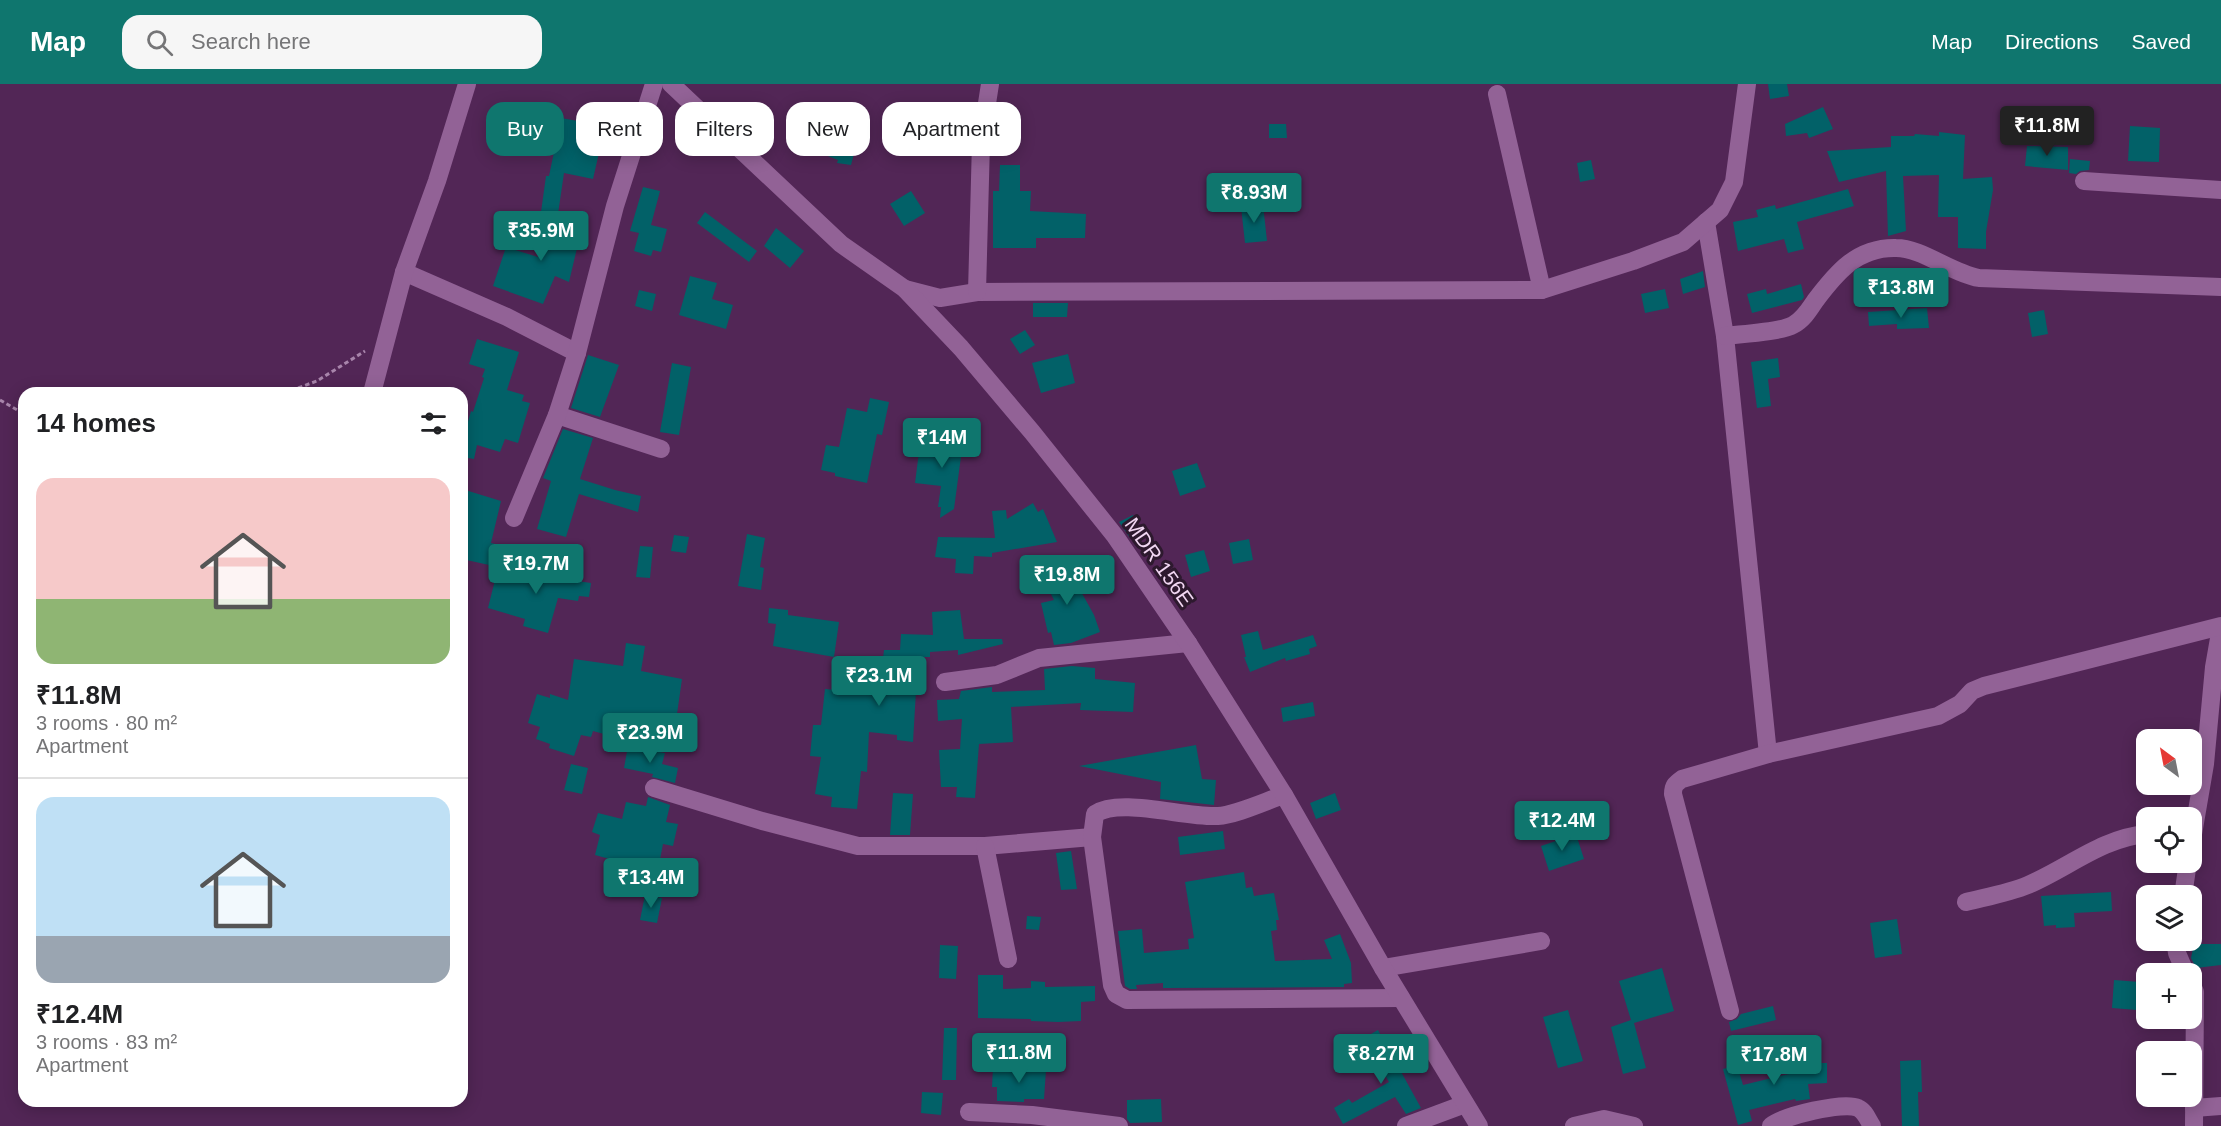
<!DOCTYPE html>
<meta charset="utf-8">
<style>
:root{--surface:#fff;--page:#f6f6f6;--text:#202124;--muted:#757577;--line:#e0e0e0;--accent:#0f766e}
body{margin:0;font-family:Arial,sans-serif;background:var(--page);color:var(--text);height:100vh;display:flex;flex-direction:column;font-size:22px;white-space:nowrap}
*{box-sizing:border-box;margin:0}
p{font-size:20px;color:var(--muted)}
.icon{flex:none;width:33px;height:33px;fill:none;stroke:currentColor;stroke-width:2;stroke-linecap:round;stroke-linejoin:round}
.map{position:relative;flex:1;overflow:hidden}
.sheet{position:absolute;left:18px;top:303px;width:450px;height:720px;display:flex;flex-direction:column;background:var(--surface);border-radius:18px;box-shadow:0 3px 15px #0003}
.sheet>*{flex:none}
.hud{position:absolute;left:486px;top:18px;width:570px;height:54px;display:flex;gap:12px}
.needle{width:39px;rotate:328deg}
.buttons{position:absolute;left:2136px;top:645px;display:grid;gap:12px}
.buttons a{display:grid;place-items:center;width:66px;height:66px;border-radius:12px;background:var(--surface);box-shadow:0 3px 15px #0003;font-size:30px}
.price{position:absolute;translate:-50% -51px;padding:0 14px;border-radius:6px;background:var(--accent);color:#fff;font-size:20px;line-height:39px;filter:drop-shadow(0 2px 3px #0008)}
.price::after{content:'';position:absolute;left:50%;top:36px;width:18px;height:14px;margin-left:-9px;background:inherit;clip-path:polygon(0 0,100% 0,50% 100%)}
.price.current{background:#222;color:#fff}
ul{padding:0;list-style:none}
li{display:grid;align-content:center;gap:12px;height:318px;padding:0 18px}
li+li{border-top:2px solid var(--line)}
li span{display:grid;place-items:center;height:186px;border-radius:18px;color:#555}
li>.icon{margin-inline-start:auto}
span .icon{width:108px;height:108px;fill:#fffc;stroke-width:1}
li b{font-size:26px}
h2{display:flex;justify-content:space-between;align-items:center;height:72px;padding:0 18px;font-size:26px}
.pill{padding:0 21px;border-radius:18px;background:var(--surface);box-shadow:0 3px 15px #0003;font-size:21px;line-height:54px}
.pill.current{background:var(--accent);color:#fff}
header{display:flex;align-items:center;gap:36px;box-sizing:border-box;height:84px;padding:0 30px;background:var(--accent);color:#fff}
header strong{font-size:28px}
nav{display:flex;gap:33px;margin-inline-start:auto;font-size:21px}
.search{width:420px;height:54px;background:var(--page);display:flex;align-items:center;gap:15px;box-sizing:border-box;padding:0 21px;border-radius:18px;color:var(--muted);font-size:22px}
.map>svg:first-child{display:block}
</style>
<header>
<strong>Map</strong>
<div class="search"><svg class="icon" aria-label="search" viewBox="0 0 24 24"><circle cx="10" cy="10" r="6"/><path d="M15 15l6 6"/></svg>Search here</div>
<nav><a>Map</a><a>Directions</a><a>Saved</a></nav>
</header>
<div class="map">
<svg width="2221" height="1042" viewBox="0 0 2221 1042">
<rect width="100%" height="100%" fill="#522656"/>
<g fill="#026168">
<polygon points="1768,0 1787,0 1789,12 1770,15"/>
<polygon points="1823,23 1833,45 1809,54 1807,49 1786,52 1785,40"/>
<polygon points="609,26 632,30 624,56 617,54 614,63 601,60 593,95 564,89 558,130 541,128 546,92 549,92 561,34 606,42"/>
<polygon points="822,34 846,40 845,43 860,47 851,81 837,79 838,76 810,65"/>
<polygon points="1269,40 1286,40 1287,54 1269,54"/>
<polygon points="2130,42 2160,44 2159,78 2128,77"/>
<polygon points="1939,48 1965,51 1963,95 1992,93 1993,106 1986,148 1986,165 1958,164 1958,133 1938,133 1939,91 1903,92 1906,147 1888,152 1886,87 1839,98 1827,67 1891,63 1891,52 1914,52 1915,50 1939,52"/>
<polygon points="2027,62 2068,63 2068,86 2025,82"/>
<polygon points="2070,75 2090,77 2089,86 2080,87 2076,90 2069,89"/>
<polygon points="1591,76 1595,95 1580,98 1577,79"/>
<polygon points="1000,81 1020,81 1020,107 1031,107 1030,127 1086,130 1085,154 1036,154 1036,164 993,164 993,107 999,107"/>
<polygon points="643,103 660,107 651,141 667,145 661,168 653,166 651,172 634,167 639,149 630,147"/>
<polygon points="1848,105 1854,122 1797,138 1804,165 1788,169 1784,155 1738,167 1733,138 1758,133 1756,126 1775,121 1776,125"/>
<polygon points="911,107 925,129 904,142 890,120"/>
<polygon points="1263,120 1267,157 1245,159 1241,123"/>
<polygon points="705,128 757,167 749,178 697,139"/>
<polygon points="548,131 583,139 569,198 555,192 543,220 493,202 506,163 538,173"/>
<polygon points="776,144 804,167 790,184 764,162"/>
<polygon points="1703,187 1705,203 1683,210 1680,195"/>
<polygon points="690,192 717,199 712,215 733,221 726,245 679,231"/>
<polygon points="1801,200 1804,213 1802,216 1752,229 1747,210 1766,205 1767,210"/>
<polygon points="1665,205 1669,224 1645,229 1641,210"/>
<polygon points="639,206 656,210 652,227 635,222"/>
<polygon points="1033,219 1068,219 1067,233 1033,233"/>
<polygon points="1927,224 1929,244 1897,245 1897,240 1869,242 1868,228"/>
<polygon points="2044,226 2048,250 2032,253 2028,229"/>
<polygon points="1025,246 1035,261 1020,270 1010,255"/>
<polygon points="477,255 519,268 507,306 524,311 522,317 530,319 518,359 505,355 500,368 477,361 474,375 462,373 462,348 465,348 471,327 473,328 484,294 482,293 485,285 469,280"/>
<polygon points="1068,270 1075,299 1041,309 1032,279"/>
<polygon points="588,271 619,281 600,333 571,324"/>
<polygon points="1778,274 1780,293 1768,295 1771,322 1757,324 1751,278"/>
<polygon points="672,279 691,283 679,351 660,348"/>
<polygon points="870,314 889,318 882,351 877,350 867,399 835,392 835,389 821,386 826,361 839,363 847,324 867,328"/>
<polygon points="563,345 593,354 580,395 615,406 641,412 638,428 579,410 566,453 537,445 551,397 543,394"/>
<polygon points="948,348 964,350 954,425 940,434 941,423 938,423 941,402 915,399 920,360 946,362"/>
<polygon points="1197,379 1206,403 1180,412 1172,387"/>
<polygon points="462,405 501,417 491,459 512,464 507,485 462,475 465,459 462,458"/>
<polygon points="1033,419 1038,428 1043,425 1057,458 992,469 992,473 974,472 973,490 955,489 956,475 935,473 938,453 995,454 992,427 1006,426 1007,435"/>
<polygon points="1133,431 1142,448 1130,454 1119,438"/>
<polygon points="747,450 765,454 760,483 764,484 761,506 738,502"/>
<polygon points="674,451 689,453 686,469 671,467"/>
<polygon points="1249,455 1253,476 1233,480 1229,459"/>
<polygon points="640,462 653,463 650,494 636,493"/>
<polygon points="1204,466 1210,487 1191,493 1185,471"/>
<polygon points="1065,477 1068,483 1074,479 1085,499 1078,502 1094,531 1100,548 1071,559 1054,561 1051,548 1048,549 1041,519 1054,516 1040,489"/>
<polygon points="542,478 566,482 564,495 591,499 589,513 579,512 578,517 558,514 548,549 523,542 525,535 488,524 497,488 538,499"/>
<polygon points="769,524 788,526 788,531 839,538 834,573 773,562 776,540 768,539"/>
<polygon points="960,526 964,555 1002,555 1003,560 958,571 958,566 930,568 930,573 918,573 913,658 897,656 897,651 869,648 867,688 861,687 857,725 831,723 832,713 815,710 821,673 810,672 813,641 821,641 825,605 859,608 864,572 883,574 884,566 900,566 901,550 933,551 932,528"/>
<polygon points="1258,547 1263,566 1313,551 1317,562 1309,565 1310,570 1286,577 1285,574 1250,588 1244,573 1246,573 1241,551"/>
<polygon points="626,559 645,562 641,587 682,595 677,630 652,636 634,631 626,656 593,647 591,653 581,651 574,672 549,664 550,660 536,655 540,643 528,639 537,610 550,614 550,610 568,616 574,575 623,582"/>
<polygon points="1072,582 1095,584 1095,595 1135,599 1133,628 1080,626 1081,619 1011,623 1013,658 979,660 975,714 956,713 957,703 941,703 939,666 960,665 962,635 938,637 937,616 959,615 961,607 992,603 992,608 1045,606 1044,585"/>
<polygon points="1313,618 1315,632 1283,638 1281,624"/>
<polygon points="1196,661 1202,695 1216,696 1214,721 1160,715 1161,698 1079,682"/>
<polygon points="628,662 665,669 662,680 678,684 675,699 652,693 653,690 624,684"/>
<polygon points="571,680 588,684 582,710 564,706"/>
<polygon points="893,709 913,710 910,751 890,751"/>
<polygon points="1335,709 1341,726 1316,735 1310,719"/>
<polygon points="648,713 670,721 666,738 678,740 673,762 663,760 657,791 623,783 624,779 595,771 600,751 592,748 598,729 622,735 626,718 646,722"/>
<polygon points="1223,747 1225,765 1180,771 1178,753"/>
<polygon points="1576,750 1584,775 1549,787 1541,762"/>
<polygon points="1071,767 1077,805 1061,806 1056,769"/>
<polygon points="1244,788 1246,804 1252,803 1254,812 1274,809 1279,836 1276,836 1277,846 1271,847 1275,877 1332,875 1324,856 1340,850 1351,879 1352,899 1344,900 1344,903 1163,904 1163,899 1136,901 1137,905 1130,905 1125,902 1118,847 1142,845 1144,869 1189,865 1188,855 1194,854 1185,798"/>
<polygon points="2111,808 2112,827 2074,829 2075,843 2056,844 2056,841 2044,842 2041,812"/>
<polygon points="645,811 662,814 657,839 640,836"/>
<polygon points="1027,832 1041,833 1039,846 1026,845"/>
<polygon points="1897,835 1902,870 1875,874 1870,839"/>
<polygon points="2194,860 2221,860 2221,881 2196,884 2191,874"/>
<polygon points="940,861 958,862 956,895 939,894"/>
<polygon points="1662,884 1674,927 1634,939 1646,984 1623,990 1611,943 1631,936 1619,897"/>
<polygon points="978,891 1003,891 1003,905 1031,904 1031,897 1045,898 1045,903 1095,902 1095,917 1081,918 1081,937 1058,938 1031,937 1031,935 978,934"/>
<polygon points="2114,896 2140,898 2137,926 2112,924"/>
<polygon points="1773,922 1776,936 1731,947 1729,938 1737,935 1741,930"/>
<polygon points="1568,926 1583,977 1558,984 1543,933"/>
<polygon points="944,944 957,944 956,996 942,996"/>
<polygon points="1378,946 1421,1024 1406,1030 1395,1013 1343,1040 1334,1024 1349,1015 1352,1019 1389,998 1364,954"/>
<polygon points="1804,964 1806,979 1827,979 1827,999 1808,1000 1810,1015 1796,1017 1795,1015 1749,1026 1752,1037 1738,1041 1723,985 1737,981 1743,1001 1793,989 1790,966"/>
<polygon points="1921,976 1922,1008 1918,1008 1919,1042 1902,1042 1900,977"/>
<polygon points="993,983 1046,986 1044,1015 1024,1015 1024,1018 997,1017 997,1003 992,1003"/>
<polygon points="922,1008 943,1009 941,1031 921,1029"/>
<polygon points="1161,1015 1162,1038 1130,1039 1127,1035 1127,1016"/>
</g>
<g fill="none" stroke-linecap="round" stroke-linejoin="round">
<g stroke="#a885ab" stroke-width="3" stroke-dasharray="4.5 3" stroke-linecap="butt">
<polyline points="284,309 317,297 365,267"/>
<polyline points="0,316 24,330"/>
</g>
<g stroke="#926296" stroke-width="18">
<polyline points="1497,10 1542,206"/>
<polyline points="2084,97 2221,106"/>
<polyline points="1706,138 1725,252 1768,670"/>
<polyline points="404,188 507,233 577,269"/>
<polyline points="905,205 940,214 977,208 1542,206 1633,177 1683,158 1720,126 1734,98 1747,0"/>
<polyline points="977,208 981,58 990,0"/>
<path d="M1725,252C1741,250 1781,248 1793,241C1803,236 1809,226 1815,217C1836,189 1857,163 1896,164C1922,164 1951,189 1979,194L2221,203"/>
<polyline points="372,309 404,188 437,97 467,0"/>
<polyline points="557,331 661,365"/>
<polyline points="514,434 557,331 577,269 615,122 654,0"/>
<polyline points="945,598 997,591 1039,574 1188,559"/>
<polyline points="654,704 762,737 858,762 985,762 1092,753"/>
<path d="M1284,711C1266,717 1236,731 1218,732C1185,734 1120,713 1095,730L1092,753L1112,901L1116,910L1127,916L1401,914"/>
<polyline points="2192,756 2205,680 2214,583 2221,543"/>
<polyline points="985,762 1008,875"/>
<polyline points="2183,812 2188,778"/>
<path d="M1966,818C1986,813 2009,809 2028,801C2068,784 2102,754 2146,750"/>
<polyline points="2175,856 2177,869 2186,890"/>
<polyline points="1383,884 1541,857"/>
<polyline points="2192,901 2195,908 2194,1042"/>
<path d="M1730,927L1673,710C1673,702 1675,700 1682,695L1768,670L1938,632L1960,620L1972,607L1984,602L2221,542"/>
<polyline points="2194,1024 2221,1022"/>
<polyline points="969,1028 1032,1031 1119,1042"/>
<polyline points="1406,1042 1465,1020"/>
<polyline points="1574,1042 1604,1035 1634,1042"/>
<path d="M1771,1042C1783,1032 1844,1017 1858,1024C1865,1027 1868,1036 1872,1042"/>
</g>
<polyline stroke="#926296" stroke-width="18" points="671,0 841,160 905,205 961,264 1032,348 1115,452 1188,559 1284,711 1383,884 1479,1042"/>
</g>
<g text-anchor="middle" stroke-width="6" stroke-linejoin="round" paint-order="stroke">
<g font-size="21" fill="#f2d7f3" stroke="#2d192e">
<text transform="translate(1159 478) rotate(55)" y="7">MDR 156E</text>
</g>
</g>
</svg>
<div class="buttons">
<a><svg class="needle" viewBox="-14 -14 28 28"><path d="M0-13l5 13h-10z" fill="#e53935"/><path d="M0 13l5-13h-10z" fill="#757577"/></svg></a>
<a><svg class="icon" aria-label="locate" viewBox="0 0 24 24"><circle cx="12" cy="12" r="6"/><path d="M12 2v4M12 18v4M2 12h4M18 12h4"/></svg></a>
<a><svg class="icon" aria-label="layers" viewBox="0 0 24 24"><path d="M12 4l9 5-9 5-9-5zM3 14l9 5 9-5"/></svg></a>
<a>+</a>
<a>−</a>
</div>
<b class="price current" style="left:2047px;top:73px">₹11.8M</b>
<b class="price" style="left:1254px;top:140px">₹8.93M</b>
<b class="price" style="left:541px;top:178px">₹35.9M</b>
<b class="price" style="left:1901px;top:235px">₹13.8M</b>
<b class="price" style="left:942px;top:385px">₹14M</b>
<b class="price" style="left:536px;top:511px">₹19.7M</b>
<b class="price" style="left:1067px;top:522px">₹19.8M</b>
<b class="price" style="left:879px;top:623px">₹23.1M</b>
<b class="price" style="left:650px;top:680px">₹23.9M</b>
<b class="price" style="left:1562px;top:768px">₹12.4M</b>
<b class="price" style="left:651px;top:825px">₹13.4M</b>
<b class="price" style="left:1019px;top:1000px">₹11.8M</b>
<b class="price" style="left:1381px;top:1001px">₹8.27M</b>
<b class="price" style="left:1774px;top:1002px">₹17.8M</b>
<div class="hud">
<a class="pill current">Buy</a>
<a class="pill">Rent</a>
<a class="pill">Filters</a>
<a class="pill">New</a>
<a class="pill">Apartment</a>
</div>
<section class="sheet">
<h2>14 homes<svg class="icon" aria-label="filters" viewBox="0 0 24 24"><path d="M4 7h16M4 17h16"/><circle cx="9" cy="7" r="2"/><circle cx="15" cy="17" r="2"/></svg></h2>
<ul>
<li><span style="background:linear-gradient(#f6c9c9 65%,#8fb573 0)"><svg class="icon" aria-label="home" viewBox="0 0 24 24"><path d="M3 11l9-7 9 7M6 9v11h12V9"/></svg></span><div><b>₹11.8M</b><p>3 rooms · 80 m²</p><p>Apartment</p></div></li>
<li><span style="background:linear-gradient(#bfe0f5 75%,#9aa5b1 0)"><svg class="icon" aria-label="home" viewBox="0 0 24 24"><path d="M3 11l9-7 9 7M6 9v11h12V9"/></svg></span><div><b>₹12.4M</b><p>3 rooms · 83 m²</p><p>Apartment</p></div></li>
</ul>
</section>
</div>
